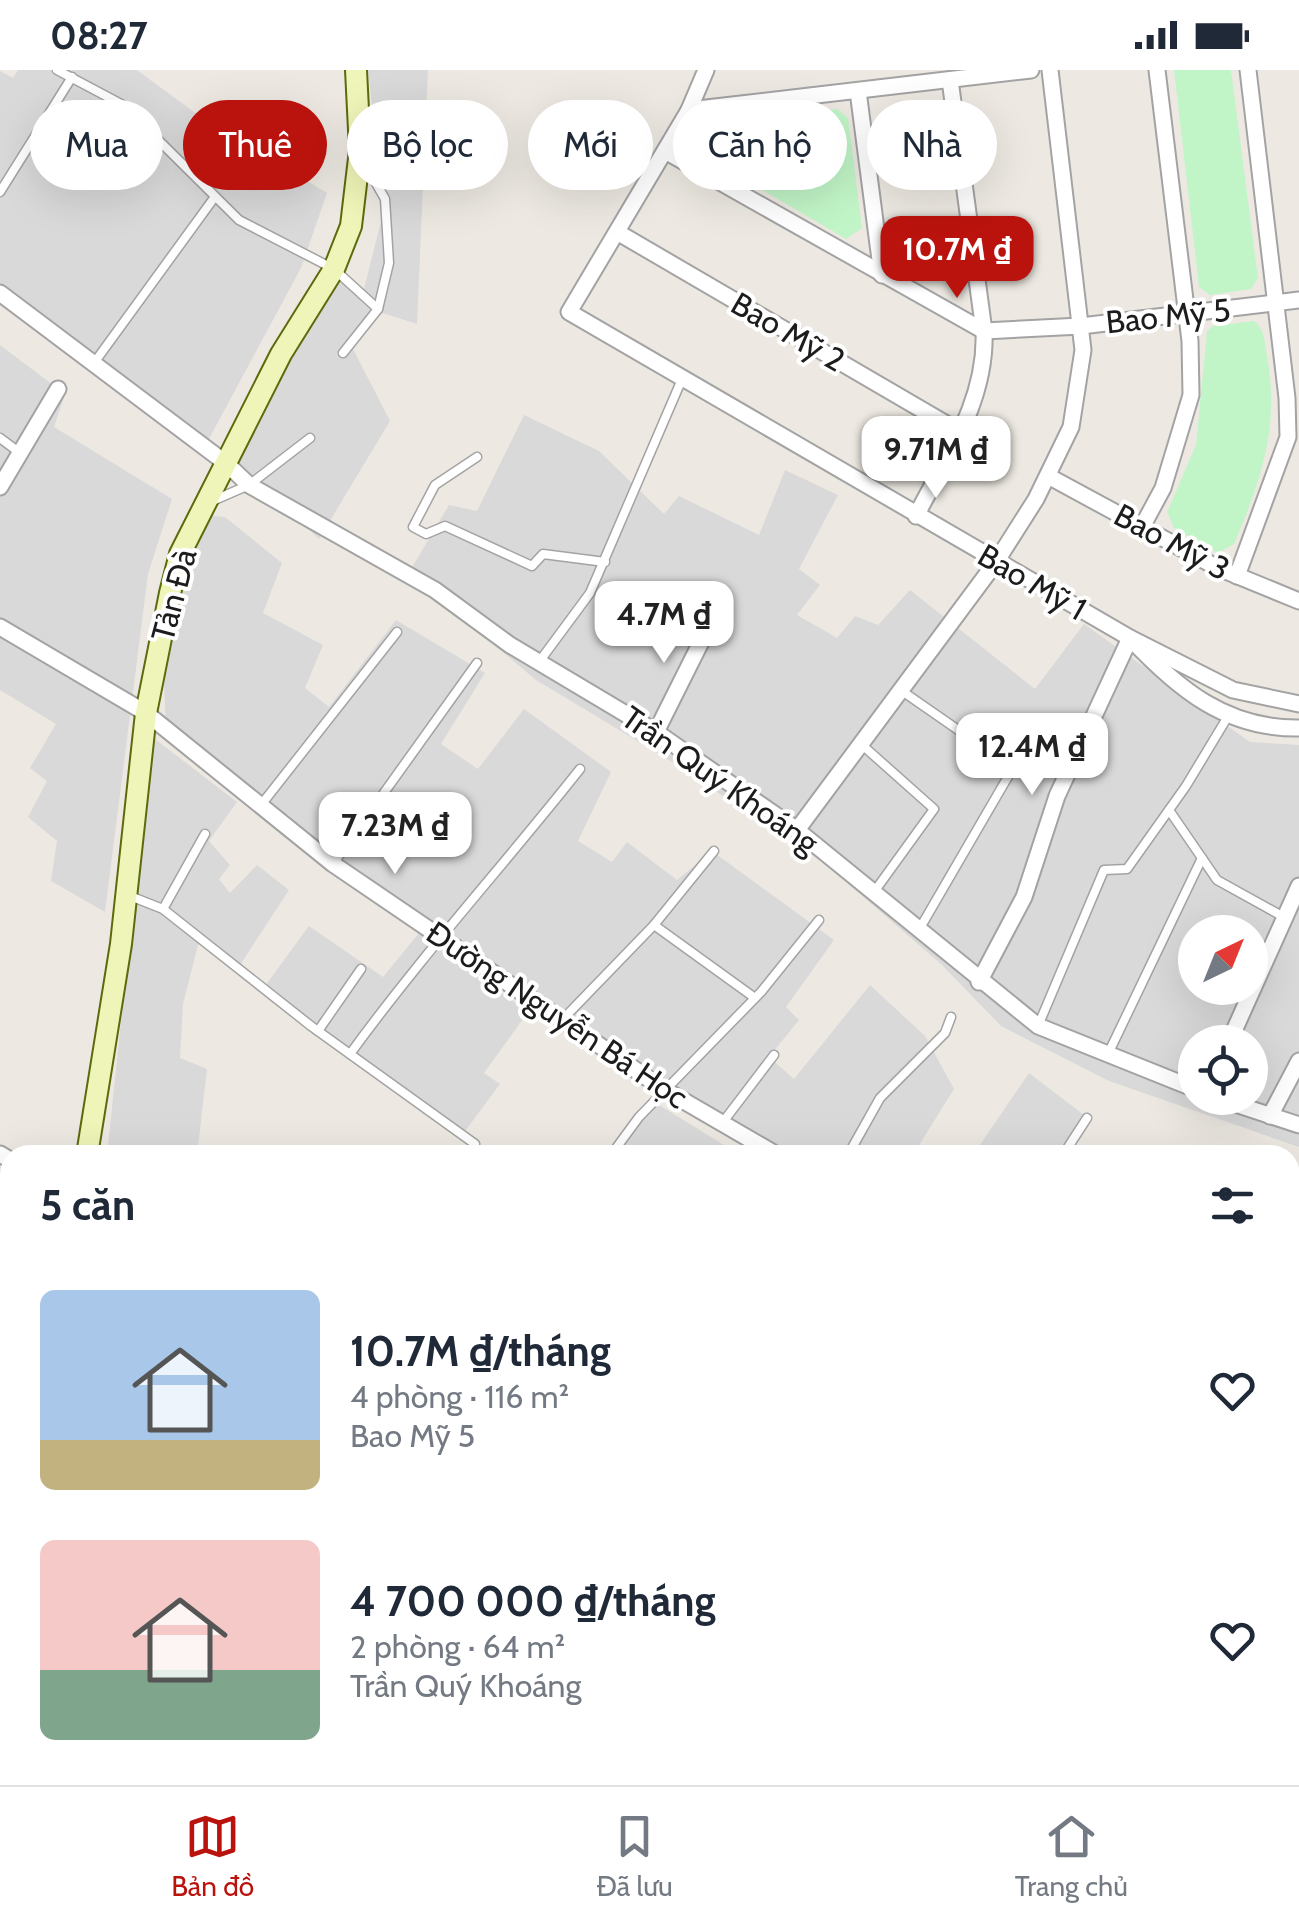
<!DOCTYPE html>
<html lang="vi">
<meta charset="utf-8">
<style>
:root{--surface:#fff;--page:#f2f2f3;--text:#1f2937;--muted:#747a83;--line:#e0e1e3;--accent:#ba130d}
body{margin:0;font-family:Cabin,sans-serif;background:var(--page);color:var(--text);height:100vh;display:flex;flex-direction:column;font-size:38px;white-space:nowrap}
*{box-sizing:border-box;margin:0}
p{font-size:32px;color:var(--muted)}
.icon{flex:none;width:55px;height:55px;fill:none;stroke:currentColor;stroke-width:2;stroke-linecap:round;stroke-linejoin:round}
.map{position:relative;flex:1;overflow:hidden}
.sheet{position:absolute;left:0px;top:1075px;width:1300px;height:640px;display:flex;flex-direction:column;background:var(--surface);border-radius:30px 30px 0 0;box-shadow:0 10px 40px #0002}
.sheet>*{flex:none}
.banner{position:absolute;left:30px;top:30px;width:1240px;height:90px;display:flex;gap:20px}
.needle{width:65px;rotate:43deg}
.buttons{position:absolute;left:1178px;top:845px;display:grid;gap:20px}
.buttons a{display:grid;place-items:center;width:90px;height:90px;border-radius:50%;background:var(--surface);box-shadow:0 10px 40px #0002;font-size:50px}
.price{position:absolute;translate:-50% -85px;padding:0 22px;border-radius:20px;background:#fff;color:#222;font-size:32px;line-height:65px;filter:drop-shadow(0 2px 5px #0008)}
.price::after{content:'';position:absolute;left:50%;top:60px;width:30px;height:22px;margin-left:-15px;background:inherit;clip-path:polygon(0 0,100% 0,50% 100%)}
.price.on{background:var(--accent);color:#fff}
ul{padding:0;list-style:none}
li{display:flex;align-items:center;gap:30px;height:250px;padding:0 40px}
li span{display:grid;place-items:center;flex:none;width:280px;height:200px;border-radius:15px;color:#555}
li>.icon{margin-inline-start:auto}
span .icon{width:120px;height:120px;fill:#fffc;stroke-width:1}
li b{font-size:42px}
h2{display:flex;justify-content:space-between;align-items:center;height:120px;padding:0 40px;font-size:42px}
.tag{padding:0 35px;border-radius:45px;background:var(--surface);box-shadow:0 10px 40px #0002;font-size:35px;line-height:90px}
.tag.on{background:var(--accent);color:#fff}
.status{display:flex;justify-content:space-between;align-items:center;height:70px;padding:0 50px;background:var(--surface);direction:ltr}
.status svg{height:28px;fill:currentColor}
.menu{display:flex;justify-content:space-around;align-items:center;height:140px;border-top:2px solid var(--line);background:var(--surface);font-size:28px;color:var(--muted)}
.menu a{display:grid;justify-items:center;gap:5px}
.menu .on{color:var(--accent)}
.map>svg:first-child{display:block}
</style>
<div class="status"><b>08:27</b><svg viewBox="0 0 49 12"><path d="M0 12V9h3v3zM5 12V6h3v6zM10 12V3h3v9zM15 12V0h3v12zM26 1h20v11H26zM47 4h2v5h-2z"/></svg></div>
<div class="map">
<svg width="1299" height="1715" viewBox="0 0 1299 1715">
<rect width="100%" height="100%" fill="#ede9e2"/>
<g fill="#dad9d9" fill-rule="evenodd">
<polygon points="18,0 137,0 202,48 327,123 301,198 203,380 0,227 0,1 13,8"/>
<polygon points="368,0 428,0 417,254 376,241 351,275 390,351 319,469 230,386 330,204 364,219 384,139"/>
<polygon points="0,275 65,324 54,357 172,429 148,504 105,842 51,811 57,771 28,747 47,711 30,698 56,654 0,620"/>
<path d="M524,345L599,381L664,444L679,426L759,465L785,400L838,425L799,499L820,515L797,545L837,568L855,546L878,555L910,520L1035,619L1084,554L1250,672L1299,675V1077L1109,1011L1001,956L941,894L824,793L669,690L536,610L473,557L405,509L449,435L477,441ZM1195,862H1250V918H1195ZM1195,972H1250V1028H1195Z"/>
<polygon points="207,445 225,447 282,493 263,543 323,575 305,618 329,637 396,550 485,603 441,674 478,699 524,639 611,702 578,771 612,792 627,772 677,810 712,781 834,870 786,937 799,950 769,987 794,1009 870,915 925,966 954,1019 913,1085 780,1085 697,1043 261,733 166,656 162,576 176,493"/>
<polygon points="151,666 237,732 209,771 230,795 219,809 230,823 257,795 289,820 240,895 265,916 309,856 383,907 419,863 528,942 484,1003 500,1014 460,1068 199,871 183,934 180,988 207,999 197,1085 107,1085"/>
<polygon points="1029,1003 1088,1048 1062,1085 973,1085"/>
<polygon points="651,1030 740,1085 612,1085"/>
<polygon points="1290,1179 1299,1185 1299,1443 1290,1437"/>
<polygon points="0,1225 10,1227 9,1715 0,1715"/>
<polygon points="380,1705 493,1705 486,1715 394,1715"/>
<polygon points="960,1705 1091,1705 1083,1715 974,1715"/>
</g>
<g fill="#e7ebce">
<polygon points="1299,1500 1299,1715 1117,1715 1129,1705 1290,1705 1290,1508"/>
<polygon points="10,1705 380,1705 394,1715 9,1715"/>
<polygon points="493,1705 856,1705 870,1715 486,1715"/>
</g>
<g fill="#c1f5c7">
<polygon points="1174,0 1231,0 1258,208 1251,219 1210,225 1199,217"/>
<polygon points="837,39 848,48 862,158 846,169 694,80 692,71 706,55"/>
<path d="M1254,251C1265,259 1265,273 1267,286C1280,356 1261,411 1234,474L1218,483L1174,458L1167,442L1196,375L1207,261L1213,256Z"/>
</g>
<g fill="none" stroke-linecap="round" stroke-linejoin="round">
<g stroke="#a3a3a3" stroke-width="11">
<g id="service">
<polyline points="57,0 123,35 239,150 334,199 378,239"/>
<polyline points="0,122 72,7"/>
<polyline points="343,283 378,239 389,193 385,129 364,92"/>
<polyline points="94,293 214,128"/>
<polyline points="0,368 20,383"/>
<polyline points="477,387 435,415 413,457 426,464 445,456 532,496 543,484 605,492"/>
<polyline points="210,432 249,415 310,368"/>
<polyline points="539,592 590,523 682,309"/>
<polyline points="902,621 1013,698 920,858"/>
<polyline points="861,674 934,739 874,822"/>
<polyline points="261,735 397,562"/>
<polyline points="1169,740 1217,810 1282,846"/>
<polyline points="333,794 477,593"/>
<polyline points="130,826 163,839 311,956 475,1074"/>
<polyline points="163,839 205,764"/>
<polyline points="654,855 755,928"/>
<polyline points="564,948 654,855 714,781"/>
<polyline points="1038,956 1104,800 1127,799 1186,716 1227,648"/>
<polyline points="318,961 361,899"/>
<path d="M350,984C422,885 504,795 580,699"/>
<polyline points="1108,984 1202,788"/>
<polyline points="723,1052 774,985"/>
<polyline points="611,1085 639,1047 761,922 819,850"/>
<polyline points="848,1085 880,1028 945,963 951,947"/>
<polyline points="1063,1085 1087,1048"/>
<polyline points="1165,1085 1165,1082"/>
<polyline points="1290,1193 1299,1178"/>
<polyline points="1290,1423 1299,1412"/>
<polyline points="0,1504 10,1507"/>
</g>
</g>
<g stroke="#a3a3a3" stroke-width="19">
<g id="minor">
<polyline points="706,0 689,40 569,242 1130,568 1233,620 1299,634"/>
<polyline points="858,21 882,205"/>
<polyline points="689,40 1031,0"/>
<polyline points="665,81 984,261 1081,256 1299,230"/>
<polyline points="617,162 960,362"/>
<polyline points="0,223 227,394 249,415 435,520 510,575 656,662 797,760 1038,956 1195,1019"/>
<polyline points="1048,406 1216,497 1299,531"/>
<polyline points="0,417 58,319"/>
<path d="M916,446C947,386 987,330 984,261L950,10"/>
<polyline points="1142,457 1163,418 1191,325 1190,271 1157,0"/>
<polyline points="1237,506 1288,367 1287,328 1248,0"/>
<polyline points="0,557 146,643 333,794 665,1020 777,1085"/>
<polyline points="656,662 712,550"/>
<polyline points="797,760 996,492 1036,429 1071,357 1083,280 1050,0"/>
<path d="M979,912L1024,827L1057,726L1130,568C1178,619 1226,659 1299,658"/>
<polyline points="1229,972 1299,816"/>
<polyline points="1217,1028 1299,1055"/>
<polyline points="1270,1046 1299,991"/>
<polyline points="0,1084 10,1090"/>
<polyline points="0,1564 10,1567"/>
<polyline points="406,1705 419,1715"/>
<polyline points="961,1705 975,1715"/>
<polyline points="497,1715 504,1705"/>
<polyline points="1092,1715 1099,1705"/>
</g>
</g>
<g stroke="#5c6a0c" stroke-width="24">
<g id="secondary">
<polyline points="87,1085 121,874 146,643 170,523 180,484 281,284 334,199 351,156 360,80 356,0"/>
<polyline points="37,1715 38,1705"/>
</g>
</g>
<use href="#service" stroke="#fff" stroke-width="8"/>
<use href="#minor" stroke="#fff" stroke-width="15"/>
<use href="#secondary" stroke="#eff4b8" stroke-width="20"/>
</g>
<g text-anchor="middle" stroke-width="8" stroke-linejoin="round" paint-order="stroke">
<g font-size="32" fill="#1c1c1c" stroke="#fff">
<text transform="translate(1168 246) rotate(-6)" y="11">Bao Mỹ 5</text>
<text transform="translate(788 262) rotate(30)" y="11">Bao Mỹ 2</text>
<text transform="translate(1172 472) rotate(28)" y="11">Bao Mỹ 3</text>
<text transform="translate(1032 512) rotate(30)" y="11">Bao Mỹ 1</text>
<text transform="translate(174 525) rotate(-75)" y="11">Tản Đà</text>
<text transform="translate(720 710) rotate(35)" y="11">Trần Quý Khoáng</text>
<text transform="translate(557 945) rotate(34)" y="11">Đường Nguyễn Bá Học</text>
</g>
</g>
</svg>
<div class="buttons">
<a><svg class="needle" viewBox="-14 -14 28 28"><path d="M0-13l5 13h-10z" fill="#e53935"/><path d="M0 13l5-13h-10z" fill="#747a83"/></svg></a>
<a><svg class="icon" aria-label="locate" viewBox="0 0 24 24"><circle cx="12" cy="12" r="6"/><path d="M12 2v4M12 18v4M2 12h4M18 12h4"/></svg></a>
</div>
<b class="price on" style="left:957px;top:231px">10.7M ₫</b>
<b class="price" style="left:936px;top:431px">9.71M ₫</b>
<b class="price" style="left:664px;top:596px">4.7M ₫</b>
<b class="price" style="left:1032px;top:728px">12.4M ₫</b>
<b class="price" style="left:395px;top:807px">7.23M ₫</b>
<div class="banner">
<a class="tag">Mua</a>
<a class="tag on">Thuê</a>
<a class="tag">Bộ lọc</a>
<a class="tag">Mới</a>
<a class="tag">Căn hộ</a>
<a class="tag">Nhà</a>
</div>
<section class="sheet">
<h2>5 căn<svg class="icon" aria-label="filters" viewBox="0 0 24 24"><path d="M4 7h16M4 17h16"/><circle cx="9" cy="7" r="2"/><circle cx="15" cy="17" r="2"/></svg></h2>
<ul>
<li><span style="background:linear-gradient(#a9c7e8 75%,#c2b280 0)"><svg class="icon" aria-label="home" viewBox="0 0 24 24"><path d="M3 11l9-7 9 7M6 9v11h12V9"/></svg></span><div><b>10.7M ₫/tháng</b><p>4 phòng · 116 m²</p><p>Bao Mỹ 5</p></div><svg class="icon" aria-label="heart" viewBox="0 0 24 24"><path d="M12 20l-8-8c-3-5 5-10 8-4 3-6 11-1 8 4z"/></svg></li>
<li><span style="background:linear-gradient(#f6c9c9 65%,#7fa58c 0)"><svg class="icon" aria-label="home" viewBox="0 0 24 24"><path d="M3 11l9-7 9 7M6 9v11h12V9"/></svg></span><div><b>4 700 000 ₫/tháng</b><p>2 phòng · 64 m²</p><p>Trần Quý Khoáng</p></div><svg class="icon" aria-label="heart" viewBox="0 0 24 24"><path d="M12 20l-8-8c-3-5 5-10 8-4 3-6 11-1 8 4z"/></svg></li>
</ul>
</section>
</div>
<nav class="menu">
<a class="on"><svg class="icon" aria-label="map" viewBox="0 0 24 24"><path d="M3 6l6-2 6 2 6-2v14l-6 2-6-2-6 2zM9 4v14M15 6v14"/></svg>Bản đồ</a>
<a><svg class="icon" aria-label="saved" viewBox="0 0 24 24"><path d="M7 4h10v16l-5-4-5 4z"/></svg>Đã lưu</a>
<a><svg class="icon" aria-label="home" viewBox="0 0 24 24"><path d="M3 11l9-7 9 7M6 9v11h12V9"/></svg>Trang chủ</a>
</nav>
